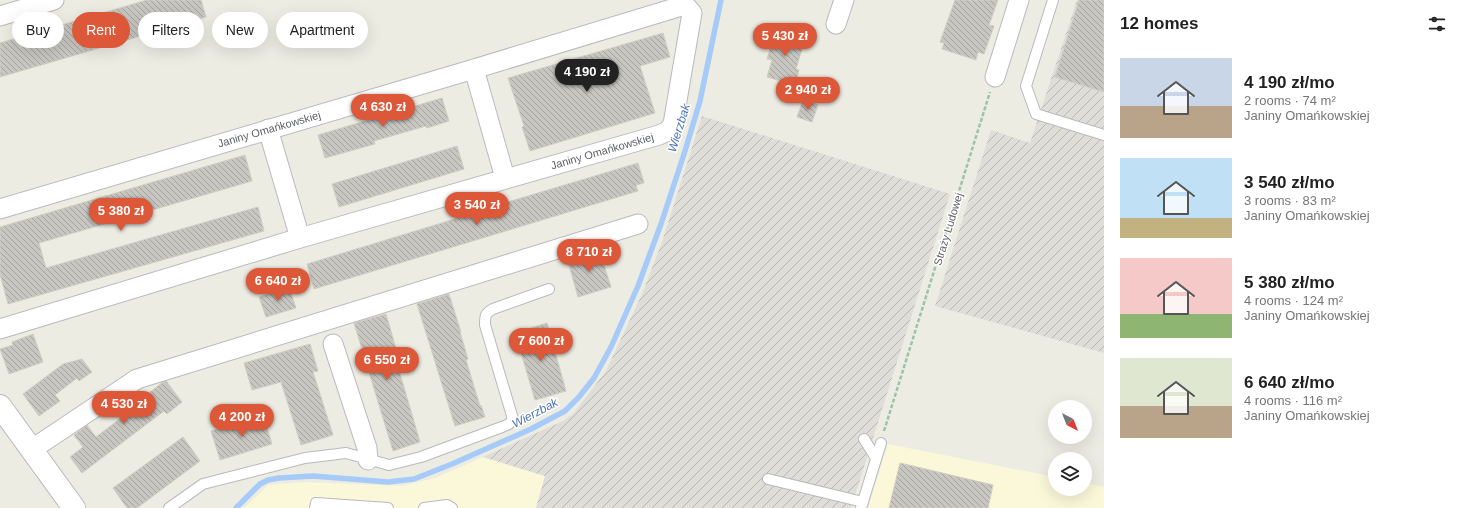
<!DOCTYPE html>
<meta charset="utf-8">
<style>
:root{--surface:#fff;--page:#f6f6f6;--text:#222;--muted:#767676;--accent:#dd5838}
body{margin:0;font-family:Arial,sans-serif;background:var(--page);color:var(--text);height:100vh;display:flex;flex-direction:column;font-size:15px;white-space:nowrap}
*{box-sizing:border-box;margin:0}
p{font-size:13px;color:var(--muted)}
.icon{flex:none;width:22px;height:22px;fill:none;stroke:currentColor;stroke-width:2;stroke-linecap:round;stroke-linejoin:round}
.map{position:relative;flex:1;overflow:hidden}
.sheet{display:flex;flex-direction:column;background:var(--surface);width:360px}
.sheet>*{flex:none}
.banner{position:absolute;left:12px;top:12px;width:380px;height:36px;display:flex;gap:8px}
.needle{width:26px;rotate:138deg}
.tools{position:absolute;left:1048px;top:400px;display:grid;gap:8px}
.tools a{display:grid;place-items:center;width:44px;height:44px;border-radius:50%;background:var(--surface);box-shadow:0 4px 16px #0002;font-size:20px}
.price{position:absolute;translate:-50% -34px;padding:0 9px;border-radius:14px;background:var(--accent);color:#fff;font-size:13px;line-height:26px;filter:drop-shadow(0 1px 2px #0008)}
.price::after{content:'';position:absolute;left:50%;top:24px;width:12px;height:9px;margin-left:-6px;background:inherit;clip-path:polygon(0 0,100% 0,50% 100%)}
.price.selected{background:#222;color:#fff}
ul{padding:0;list-style:none}
li{display:flex;align-items:center;gap:12px;height:100px;padding:0 16px}
li span{display:grid;place-items:center;flex:none;width:112px;height:80px;border-radius:0px;color:#555}
li>.icon{margin-inline-start:auto}
span .icon{width:48px;height:48px;fill:#fffc;stroke-width:1}
li b{font-size:17px}
h2{display:flex;justify-content:space-between;align-items:center;height:48px;padding:0 16px;font-size:17px}
.chip{padding:0 14px;border-radius:18px;background:var(--surface);box-shadow:0 4px 16px #0002;font-size:14px;line-height:36px}
.chip.selected{background:var(--accent);color:#fff}
main{display:flex;flex:1;min-height:0}
.map>svg:first-child{display:block}
</style>
<main>
<div class="map">
<svg width="1104" height="508" viewBox="0 0 1104 508">
<defs>
<pattern id="industrial-furrows" width="10" height="10" patternUnits="userSpaceOnUse"><rect width="10" height="10" fill="#deddd7"/><path d="M-1 1l2-2M0 10L10 0M9 11l2-2" fill="none" stroke="#b7b6b2"/></pattern>
<pattern id="building-back-hatch" width="6" height="6" patternUnits="userSpaceOnUse"><rect width="6" height="6" fill="#c8c6c0"/><path d="M-1 5l2 2M0 0l6 6M5-1l2 2" fill="none" stroke="#a5a49f"/></pattern>
</defs>
<rect width="100%" height="100%" fill="#edece3"/>
<g fill="#fbf7d9">
<polygon points="888,444 1055,477 1055,489 1085,489 1085,483 1104,487 1104,508 868,508"/>
<polygon points="483,457 545,476 536,508 244,508 268,485 305,482 401,486 435,478"/>
</g>
<g fill="url(#industrial-furrows)">
<polygon points="1077,0 1104,0 1104,353 935,306 991,130 1030,143"/>
<polygon points="702,116 950,194 851,508 536,508 545,476 483,457 563,421 573,414 606,371 642,294 662,242"/>
</g>
<g fill="none" stroke-linecap="round" stroke-linejoin="round">
<polyline stroke="#a6cbf9" stroke-width="5.5" points="236,508 260,484 268,480 279,478 313,476 388,482 414,479 452,464 531,429 565,411 579,397 594,378 611,347 638,286 661,224 685,151 700,101 721,0"/>
</g>
<g fill="url(#building-back-hatch)" stroke="#d1cec1">
<polygon points="147,0 201,0 206,17 0,77 0,43"/>
<polygon points="955,0 998,0 989,25 994,26 984,54 978,52 976,60 942,49 944,43 940,42"/>
<polygon points="1079,0 1104,0 1104,92 1055,77"/>
<polygon points="776,29 805,39 796,69 799,70 795,85 767,77 772,60 767,59"/>
<polygon points="663,33 670,57 640,66 655,113 530,151 522,127 524,126 508,78"/>
<polygon points="442,98 449,121 427,128 426,126 374,141 375,144 325,158 318,135"/>
<polygon points="803,100 818,105 812,122 797,117"/>
<polygon points="457,146 464,169 339,207 332,184"/>
<polygon points="245,155 252,181 39,243 46,268 258,207 264,231 8,304 0,274 0,227"/>
<polygon points="638,163 644,183 636,185 638,191 314,289 307,264 481,211 481,210"/>
<polygon points="599,249 611,287 578,297 567,258"/>
<polygon points="289,287 296,308 266,317 259,297"/>
<polygon points="449,294 461,332 460,332 468,359 466,360 480,406 481,405 485,417 455,426 417,304"/>
<polygon points="386,314 397,352 394,353 420,442 393,451 354,323"/>
<polygon points="547,323 566,391 535,400 515,333"/>
<polygon points="33,334 43,362 9,374 0,349 13,345 12,342"/>
<polygon points="310,344 318,371 313,372 333,435 301,445 281,382 252,390 244,363"/>
<polygon points="82,359 92,372 79,381 77,378 55,395 60,401 39,416 23,394 63,364"/>
<polygon points="166,381 182,402 167,414 164,411 82,473 70,457 83,447 74,435 87,425 96,437 121,418 113,408 126,399 132,406 163,382"/>
<polygon points="263,415 272,444 220,460 211,431"/>
<polygon points="183,437 200,461 137,508 127,508 113,488"/>
<polygon points="900,463 993,485 988,508 889,508"/>
</g>
<g fill="none" stroke-linecap="round" stroke-linejoin="round">
<g stroke="#b8b9be" stroke-width="12">
<g id="service">
<polyline points="1053,0 1026,86 1036,114 1104,135"/>
<polyline points="864,439 876,458"/>
<polyline points="768,479 863,502"/>
<path d="M169,508L203,484L305,458L346,453L389,465L421,457L502,427L509,424L513,419L485,325C485,316 485,313 493,309L549,289"/>
<polyline points="315,508 316,503 388,508"/>
<polyline points="424,508 447,505 452,508"/>
<polyline points="861,508 881,443"/>
</g>
</g>
<g stroke="#b8b9be" stroke-width="21">
<g id="minor">
<polyline points="0,16 54,0"/>
<polyline points="836,24 844,0"/>
<polyline points="474,69 505,178"/>
<polyline points="995,77 1019,0"/>
<polyline points="268,129 300,238"/>
<polyline points="0,209 474,69 685,5 692,13 673,124 668,131 659,135 300,238 0,329"/>
<polyline points="333,344 367,448 368,460"/>
<polyline points="31,450 137,379 638,224"/>
</g>
</g>
<g stroke="#b8b9be" stroke-width="24">
<polyline id="tertiary" points="0,406 74,508"/>
</g>
<polyline stroke="#9bc3aa" stroke-width="2.5" stroke-dasharray="4 2" stroke-linecap="butt" points="884,431 990,92"/>
<use href="#service" stroke="#fff" stroke-width="10"/>
<use href="#minor" stroke="#fff" stroke-width="19"/>
<use href="#tertiary" stroke="#fff" stroke-width="22"/>
</g>
<g text-anchor="middle" stroke-width="3" stroke-linejoin="round" paint-order="stroke">
<g font-size="11" fill="#5b5d62" stroke="#fff">
<text transform="translate(269 129) rotate(-16)" y="4">Janiny Omańkowskiej</text>
<text transform="translate(602 151) rotate(-16)" y="4">Janiny Omańkowskiej</text>
<text transform="translate(948 229) rotate(-73)" y="4">Straży Ludowej</text>
</g>
<g font-size="12" font-style="italic" fill="#4b74ba" stroke="#fff">
<text transform="translate(679 128) rotate(-73)" y="4">Wierzbak</text>
<text transform="translate(535 413) rotate(-28)" y="4">Wierzbak</text>
</g>
</g>
</svg>
<div class="tools">
<a><svg class="needle" viewBox="-14 -14 28 28"><path d="M0-13l5 13h-10z" fill="#e53935"/><path d="M0 13l5-13h-10z" fill="#767676"/></svg></a>
<a><svg class="icon" aria-label="layers" viewBox="0 0 24 24"><path d="M12 4l9 5-9 5-9-5zM3 14l9 5 9-5"/></svg></a>
</div>
<b class="price" style="left:785px;top:57px">5 430 zł</b>
<b class="price selected" style="left:587px;top:93px">4 190 zł</b>
<b class="price" style="left:808px;top:111px">2 940 zł</b>
<b class="price" style="left:383px;top:128px">4 630 zł</b>
<b class="price" style="left:477px;top:226px">3 540 zł</b>
<b class="price" style="left:121px;top:232px">5 380 zł</b>
<b class="price" style="left:589px;top:273px">8 710 zł</b>
<b class="price" style="left:278px;top:302px">6 640 zł</b>
<b class="price" style="left:541px;top:362px">7 600 zł</b>
<b class="price" style="left:387px;top:381px">6 550 zł</b>
<b class="price" style="left:124px;top:425px">4 530 zł</b>
<b class="price" style="left:242px;top:438px">4 200 zł</b>
<div class="banner">
<a class="chip">Buy</a>
<a class="chip selected">Rent</a>
<a class="chip">Filters</a>
<a class="chip">New</a>
<a class="chip">Apartment</a>
</div>
</div>
<section class="sheet">
<h2>12 homes<svg class="icon" aria-label="filters" viewBox="0 0 24 24"><path d="M4 7h16M4 17h16"/><circle cx="9" cy="7" r="2"/><circle cx="15" cy="17" r="2"/></svg></h2>
<ul>
<li><span style="background:linear-gradient(#c9d6e8 60%,#b9a48a 0)"><svg class="icon" aria-label="home" viewBox="0 0 24 24"><path d="M3 11l9-7 9 7M6 9v11h12V9"/></svg></span><div><b>4 190 zł/mo</b><p>2 rooms · 74 m²</p><p>Janiny Omańkowskiej</p></div></li>
<li><span style="background:linear-gradient(#bfe0f5 75%,#c2b280 0)"><svg class="icon" aria-label="home" viewBox="0 0 24 24"><path d="M3 11l9-7 9 7M6 9v11h12V9"/></svg></span><div><b>3 540 zł/mo</b><p>3 rooms · 83 m²</p><p>Janiny Omańkowskiej</p></div></li>
<li><span style="background:linear-gradient(#f6c9c9 70%,#8fb573 0)"><svg class="icon" aria-label="home" viewBox="0 0 24 24"><path d="M3 11l9-7 9 7M6 9v11h12V9"/></svg></span><div><b>5 380 zł/mo</b><p>4 rooms · 124 m²</p><p>Janiny Omańkowskiej</p></div></li>
<li><span style="background:linear-gradient(#dfe7d0 60%,#b9a48a 0)"><svg class="icon" aria-label="home" viewBox="0 0 24 24"><path d="M3 11l9-7 9 7M6 9v11h12V9"/></svg></span><div><b>6 640 zł/mo</b><p>4 rooms · 116 m²</p><p>Janiny Omańkowskiej</p></div></li>
</ul>
</section>
</main>
